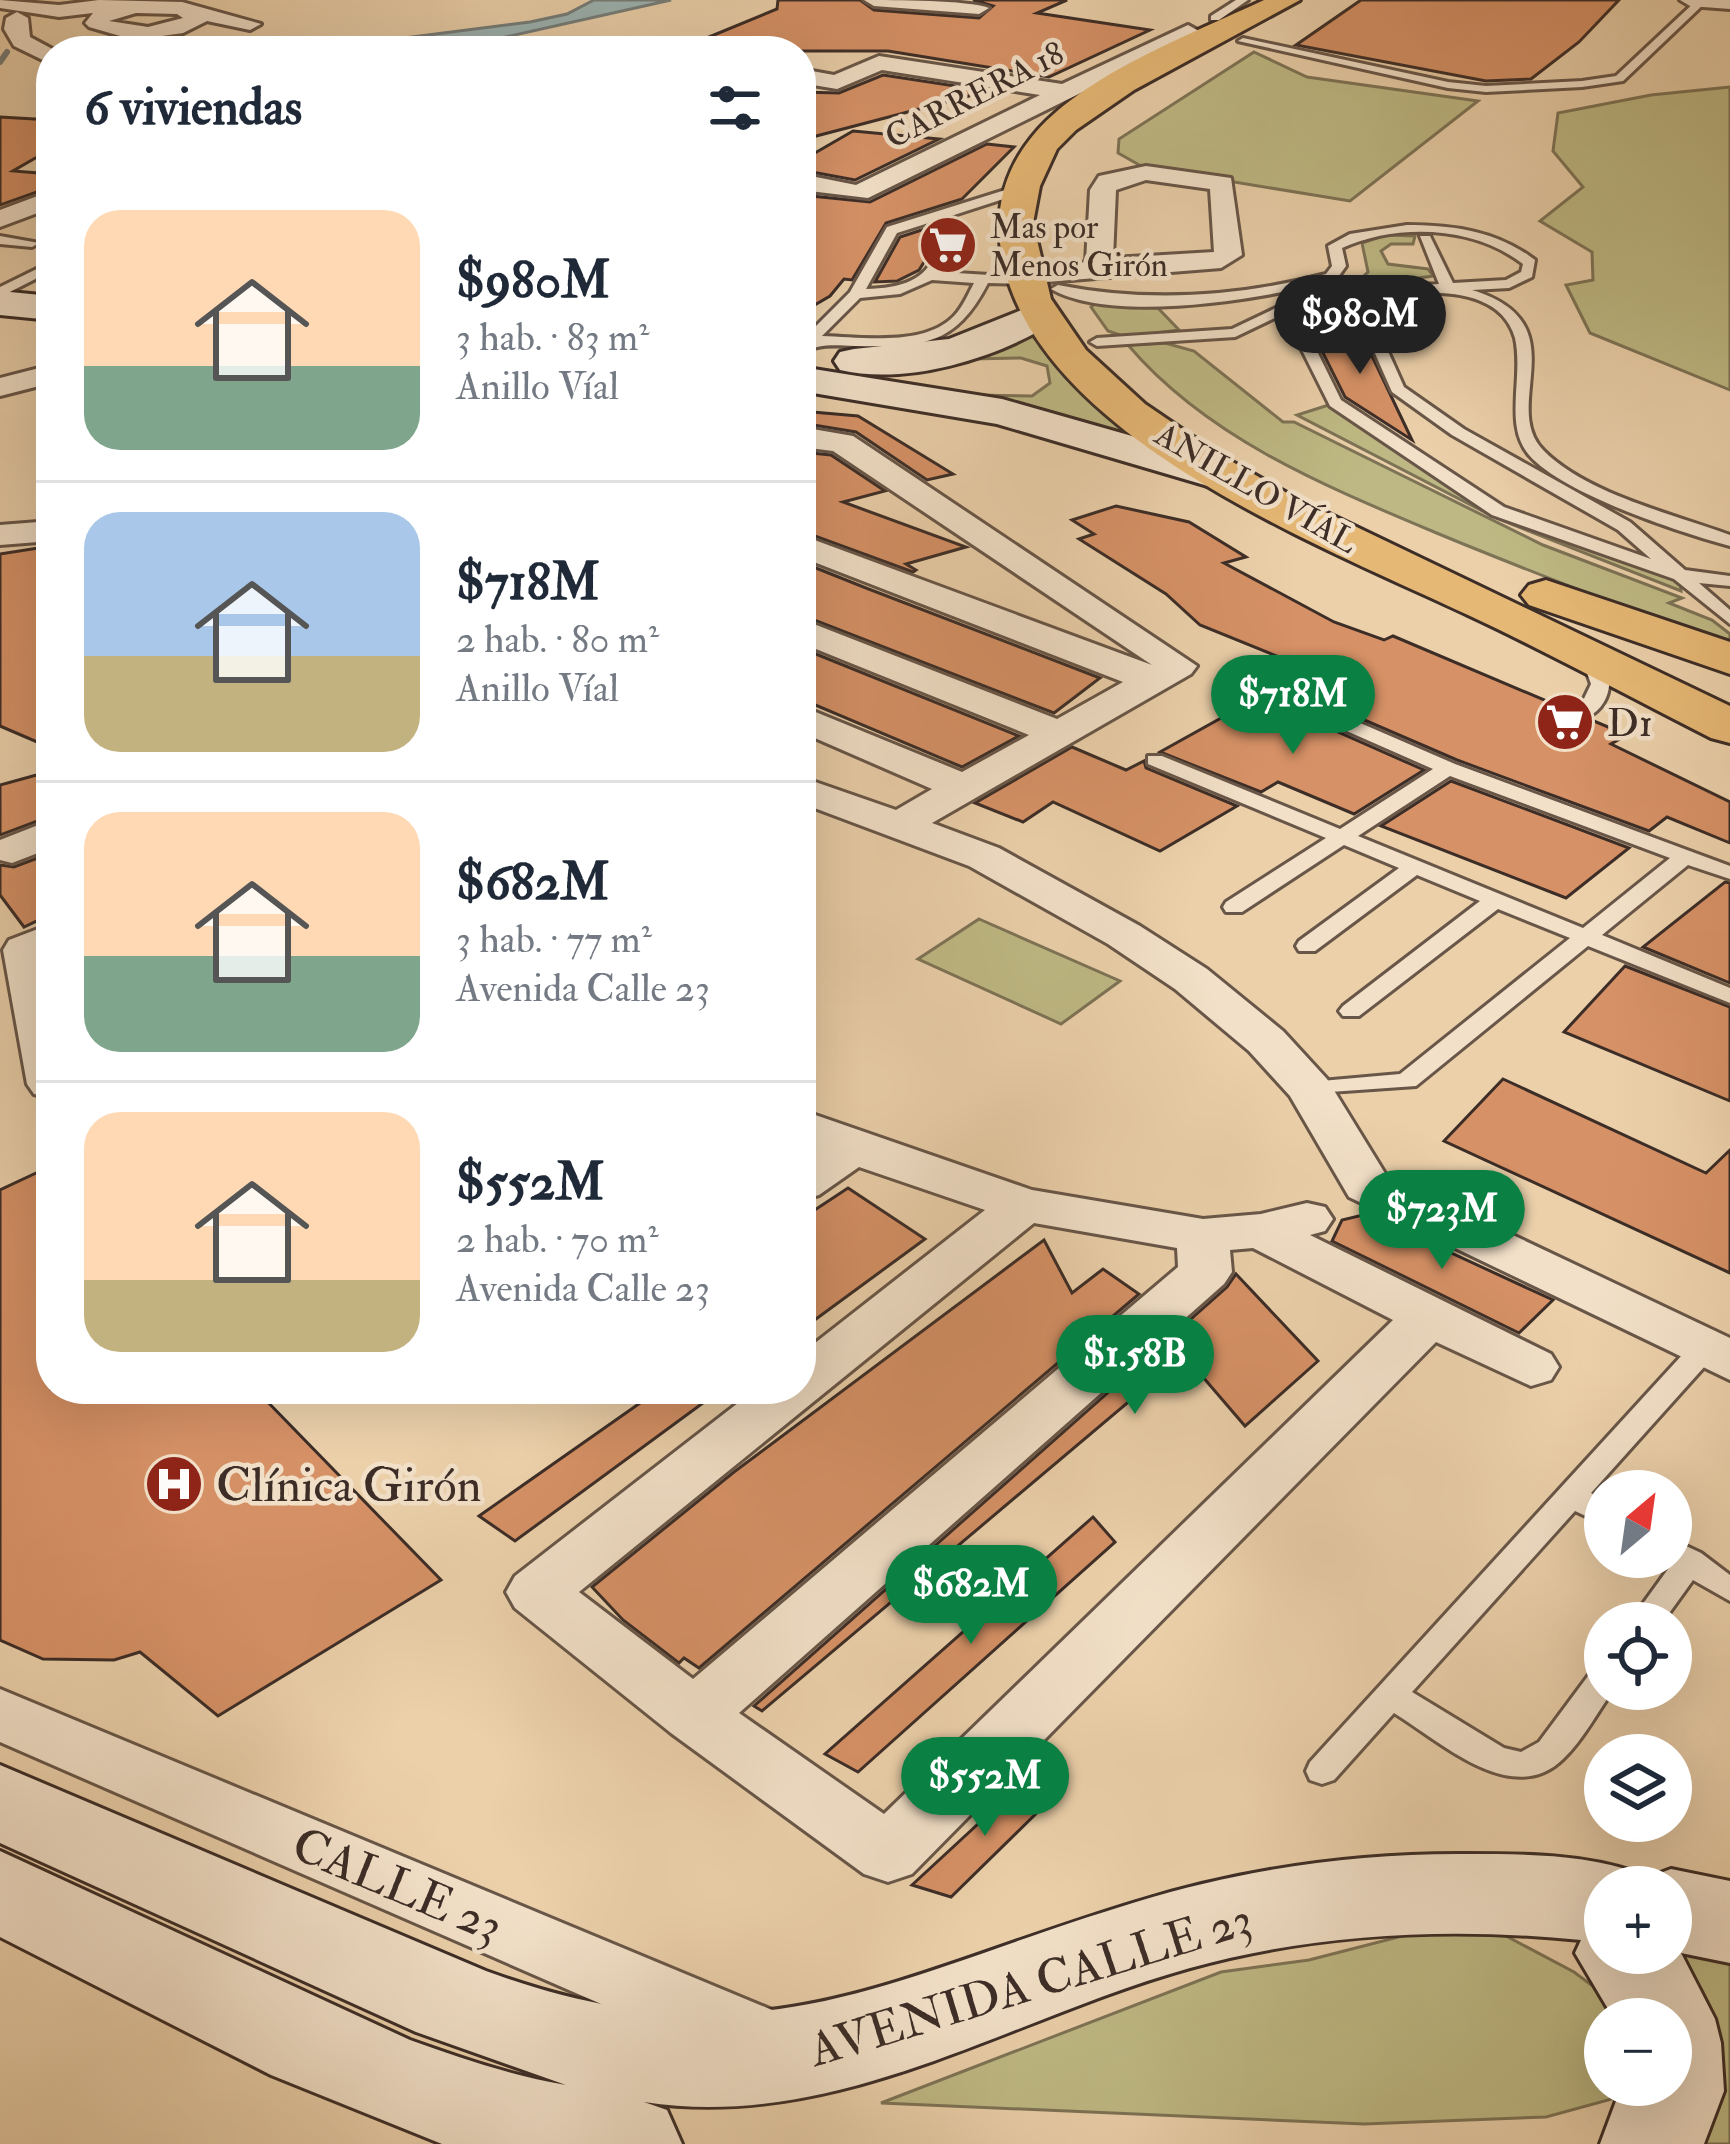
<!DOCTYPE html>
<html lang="es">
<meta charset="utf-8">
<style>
:root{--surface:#fff;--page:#f2f2f3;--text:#1f2937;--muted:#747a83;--line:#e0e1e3;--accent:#0b8043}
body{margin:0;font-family:"IM FELL Double Pica",serif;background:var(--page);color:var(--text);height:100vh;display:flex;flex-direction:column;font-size:45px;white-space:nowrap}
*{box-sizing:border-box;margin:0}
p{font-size:39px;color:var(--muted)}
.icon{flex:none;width:66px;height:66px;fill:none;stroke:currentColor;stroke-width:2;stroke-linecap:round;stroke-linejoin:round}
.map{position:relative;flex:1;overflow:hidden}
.panel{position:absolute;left:36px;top:36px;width:780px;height:1368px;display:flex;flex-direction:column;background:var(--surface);border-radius:48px;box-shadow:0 12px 48px #0002}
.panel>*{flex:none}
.needle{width:78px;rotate:29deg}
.fabs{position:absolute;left:1584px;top:1470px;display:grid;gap:24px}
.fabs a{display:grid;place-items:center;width:108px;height:108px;border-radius:50%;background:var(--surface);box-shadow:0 12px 48px #0002;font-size:60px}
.price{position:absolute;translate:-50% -102px;padding:0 27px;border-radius:42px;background:var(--accent);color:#fff;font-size:39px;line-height:78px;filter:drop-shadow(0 3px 6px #0008)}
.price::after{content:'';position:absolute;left:50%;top:72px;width:36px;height:27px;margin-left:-18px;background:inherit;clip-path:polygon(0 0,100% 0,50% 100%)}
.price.on{background:#222;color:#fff}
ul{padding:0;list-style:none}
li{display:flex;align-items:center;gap:36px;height:300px;padding:0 48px}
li+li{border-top:3px solid var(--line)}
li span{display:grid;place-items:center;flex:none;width:336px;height:240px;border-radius:36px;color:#555}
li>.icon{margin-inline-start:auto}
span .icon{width:144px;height:144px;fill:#fffc;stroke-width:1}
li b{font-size:51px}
h2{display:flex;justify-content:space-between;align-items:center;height:144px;padding:0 48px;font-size:51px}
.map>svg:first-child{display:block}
</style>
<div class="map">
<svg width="1730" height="2144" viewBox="0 0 1730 2144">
<rect width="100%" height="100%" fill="#ebd0aa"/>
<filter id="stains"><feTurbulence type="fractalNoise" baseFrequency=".00167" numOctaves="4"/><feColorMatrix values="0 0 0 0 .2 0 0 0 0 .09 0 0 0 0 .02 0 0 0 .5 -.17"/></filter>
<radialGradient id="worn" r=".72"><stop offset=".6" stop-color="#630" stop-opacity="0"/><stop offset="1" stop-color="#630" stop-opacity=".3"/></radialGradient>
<g fill="#beb984" stroke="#7d7356" stroke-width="3">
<polygon points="1254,52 1307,77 1478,101 1350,201 1143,167 1118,153 1119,139"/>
<polygon points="1730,87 1730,390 1590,333 1566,285 1593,280 1592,252 1540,221 1583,187 1553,151 1558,113 1651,95"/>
<polygon points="1386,235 1415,236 1413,244 1391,244 1381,251 1388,264 1428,269 1433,276 1352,287 1368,272 1362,243"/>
<polygon points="1097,302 1155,305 1179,330 1126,337 1108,331 1091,307"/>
<polygon points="1029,333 1112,414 1173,454 973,395 1032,396 1050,383 1047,366 1021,358 925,360"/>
<path d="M1165,343L1194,351L1283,422H1294L1543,545L1682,598L1669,603L1712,620L1730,634V648C1633,610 1535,574 1439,534C1327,487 1208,439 1128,345Z"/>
<polygon points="1335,403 1498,511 1680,575 1681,591 1496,518 1297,415"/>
<polygon points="979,919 1120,981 1061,1024 918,959"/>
<polygon points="1441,1926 1506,1936 1574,1972 1617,2004 1618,2019 1605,2019 1605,2085 1622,2085 1623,2096 1546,2117 1364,2124 881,2103 1221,1972 1309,1960"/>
<path d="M1671,1932L1730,1945V2144H1689C1730,2071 1730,2010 1671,1949Z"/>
</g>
<polygon fill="#9cb4b3" stroke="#767e7b" stroke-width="3" points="594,0 671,0 457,48 302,51 530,22 567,14"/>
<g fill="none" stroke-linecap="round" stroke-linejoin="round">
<polyline stroke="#767e7b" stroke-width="6" points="0,62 7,52"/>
</g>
<g fill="#d69166" stroke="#3c2d27" stroke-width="3">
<polygon points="778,0 860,0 874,10 979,18 993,6 973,0 1067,0 1037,13 1150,30 1049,77 888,51 675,51 777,9"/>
<polygon points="1361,0 1619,0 1579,42 1531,79 1486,81 1296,45"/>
<polygon points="883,75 988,91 801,140 801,92 839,93"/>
<polygon points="0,117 51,120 51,149 13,171 51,174 51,187 0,205"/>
<polygon points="853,131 939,139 855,180 801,170 801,161"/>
<polygon points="987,144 1014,147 962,199 886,223 852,280 844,279 830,296 801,313 801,195 870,202"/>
<polygon points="934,226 931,251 919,270 897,281 875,282 900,237"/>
<polygon points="1326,332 1361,333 1412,440 1345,397 1316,339"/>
<polygon points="801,411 858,416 953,474 927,480 856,432 801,423"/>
<polygon points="801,452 831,455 885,491 843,502 966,547 906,564 916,570 913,572 801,531"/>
<polygon points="1116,506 1189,522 1246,557 1224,563 1334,622 1384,640 1393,636 1627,735 1611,744 1730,802 1730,843 1667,817 1649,831 1457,760 1283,685 1297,677 1268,664 1279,657 1200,625 1166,594 1079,539 1094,534 1072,520"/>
<polygon points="51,546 51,748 0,726 0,554"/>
<polygon points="801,562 866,588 1100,678 1054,713 801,615"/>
<polygon points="801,648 1019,736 962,767 801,699"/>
<polygon points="1259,697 1424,770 1354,814 1278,782 1261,792 1160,752"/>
<polygon points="1072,747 1126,770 1144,761 1146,768 1237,806 1160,851 1053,802 1023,822 975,803"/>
<polygon points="51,771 51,816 0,835 0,785"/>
<polygon points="1451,781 1629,848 1566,898 1381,826"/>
<polygon points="51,853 51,914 24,927 0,895 0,865 14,867"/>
<polygon points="1725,882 1730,883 1730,983 1643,947"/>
<polygon points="1625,966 1730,1007 1730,1101 1564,1032"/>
<polygon points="1503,1079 1706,1173 1730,1150 1730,1273 1444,1141"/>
<polygon points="51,1166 51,1389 255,1389 441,1580 218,1716 140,1652 114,1660 43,1659 0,1640 0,1190"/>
<polygon points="848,1188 925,1239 801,1330 801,1219"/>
<polygon points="1367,1214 1553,1300 1519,1333 1332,1241 1342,1220"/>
<polygon points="1044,1240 1072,1293 1103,1269 1139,1294 699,1668 684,1658 679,1663 623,1620 592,1587 734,1472"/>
<polygon points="1236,1274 1318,1361 1245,1426 1184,1355 762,1711 754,1706 1227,1287"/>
<polygon points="660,1389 722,1389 515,1541 479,1516"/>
<polygon points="1093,1517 1115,1542 858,1772 825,1754"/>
<polygon points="1032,1774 1053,1797 951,1897 912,1885"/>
</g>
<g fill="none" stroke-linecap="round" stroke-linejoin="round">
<g stroke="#685648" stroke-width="6">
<g id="lane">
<polygon points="1236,0 1248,0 1219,20 1211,20 1211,16"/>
<polygon points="1697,0 1707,1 1623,81 1582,87 1486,92 1448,88 1238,41 1243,38 1448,82 1486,86 1582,81 1616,76"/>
<path d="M1021,185L1027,189L1025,192L951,216L950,254L940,272L1022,277L1027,278V284L988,283C955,347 922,347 854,346C832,345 819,344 801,353V341L850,292L887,227ZM938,220C942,272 915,288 866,289L897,233ZM932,280L974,283C968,294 963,307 954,316C924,347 861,337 822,336L860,298L900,294Z"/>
<path d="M1407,225C1453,225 1497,231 1535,260L1532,277L1509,288L1472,290C1581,323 1498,406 1544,451C1587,494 1673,514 1730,535V546C1679,532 1563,494 1529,455C1514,437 1515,415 1516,393C1517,376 1519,356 1515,338C1498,279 1412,293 1367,296L1365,300L1404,387L1464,429L1630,522L1685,570L1730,576V586L1699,583L1730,610V624L1674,579L1492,515L1330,406L1295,336L1297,333L1352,298L1357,289L1439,284L1420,236H1430L1453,283L1506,280L1521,272L1523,264C1474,226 1398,223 1342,248L1346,266L1336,280C1267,298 1114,325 1051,289L1058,285C1149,303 1237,297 1326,274L1332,266L1328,246L1350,234ZM1355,308L1392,392L1452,435L1618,530L1651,559L1504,507L1341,400L1310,337Z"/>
<polygon points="0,236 39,243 32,247 0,244"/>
<polygon points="51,262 51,271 0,297 0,287"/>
<polygon points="1276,308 1283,312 1281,315 1235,337 1097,346 1090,342 1097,338 1232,329"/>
<path d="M1590,650C1617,665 1615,703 1588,717L1578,711L1591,684L1581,656Z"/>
<path d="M1263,681L1455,764L1730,866V879L1688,865L1602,935L1730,988V1003L1588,946L1416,1086L1301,1094L1298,1089L1310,1082L1400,1074L1570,938L1498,909L1359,1016H1343L1339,1011L1343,1006L1480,901L1417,875L1315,951H1299L1296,946L1299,941L1399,868L1344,845L1242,912H1226L1223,907L1226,902L1326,838L1148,764V756H1162L1340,829L1433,769L1256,691V683ZM1450,776L1670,858L1583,928L1358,836Z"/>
<path d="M1704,1340L1714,1342L1718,1349L1714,1356L1591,1493L1605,1501V1525L1575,1511L1412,1692L1504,1748L1521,1752L1539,1742L1594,1668L1605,1665V1689H1614C1598,1711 1583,1740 1563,1759C1512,1809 1440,1741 1394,1713L1334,1780L1322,1784L1310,1780L1306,1771L1310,1762L1694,1342Z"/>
<polygon points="1671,1539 1701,1553 1730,1575 1730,1601 1693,1580 1662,1623 1629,1623 1671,1565 1660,1557 1671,1557"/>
</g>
</g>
<g stroke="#685648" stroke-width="6">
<g id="street">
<path d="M0,0L59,5L99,0L182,2L261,24L250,30L207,21L183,33L134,40L89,27L85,23L93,13L59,17L0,8ZM136,13L177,14L183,18L148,27L109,21Z"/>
<path d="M864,0C894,0 968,0 989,8L979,14L874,6Z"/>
<polygon points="1680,0 1730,0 1730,9 1690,6"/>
<polygon points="17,12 28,18 30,37 56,51 51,51 51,64 14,46 4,29 6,18"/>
<polygon points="1188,25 1199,31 1196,36 868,198 801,190 801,174 856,185 1040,95 882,70 837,89 801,83 801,69 834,75 879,56 1062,84"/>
<path d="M1146,166L1231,178L1242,255L1221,268L1046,282L1042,276L1046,270L1086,262L1090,190L1099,176ZM1146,180L1210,189L1214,252L1113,258L1116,190Z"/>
<polygon points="51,191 51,208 0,227 0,210"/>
<polygon points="51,365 51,383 0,396 0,378"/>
<polygon points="801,427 853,436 1197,666 1191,674 932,823 999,848 1140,926 1207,969 1283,1031 1327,1079 1386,1175 1730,1338 1730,1380 1349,1197 1290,1096 1249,1051 1175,989 1108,944 969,866 801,803 801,777 896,810 932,789 801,732 801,706 962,772 1029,735 801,643 801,619 1057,719 1123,682 801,557 801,535 1152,665 833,451 801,447"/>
<polygon points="51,521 51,541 0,545 0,525"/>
<polygon points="51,820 51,848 12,863 0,860 0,840"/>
<polygon points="51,924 51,1098 34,1094 27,1084 3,950 9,940"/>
<path d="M801,1110L1032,1190L1203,1219L1261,1214L1307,1203L1325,1207L1333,1219L1325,1231L1310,1235L1551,1354L1559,1367L1551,1380L1531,1386L1436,1342L912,1874L888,1882L864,1874L671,1733L515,1608L506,1592L515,1576L756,1389H801V1354L985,1210L859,1167L819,1195L801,1200V1161L816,1150L801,1143ZM1034,1223L1177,1248L1178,1267L693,1679L579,1592ZM1253,1248L1393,1320L884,1814L739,1713L1224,1284L1232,1272L1230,1250Z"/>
<polygon points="0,1689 784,2015 794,2038 784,2061 758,2070 732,2061 0,1742"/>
</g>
</g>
<g stroke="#3c2d27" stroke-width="6">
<g id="secondary">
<polygon points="0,291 51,296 51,320 0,315"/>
<path d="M1039,303L1053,307L1059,315L1053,323C996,358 907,386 840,370L834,361L840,352L854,349L949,339Z"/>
<polygon points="801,367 1002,399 1241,467 1248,477 1241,487 1225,491 997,424 801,391"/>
<path d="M0,1765L486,1971C757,2070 885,1978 1136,1902C1244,1869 1356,1853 1468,1854C1526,1854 1584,1854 1639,1873L1642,1880L1671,1869L1730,1881V1963L1681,1953L1715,2019L1721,2043L1724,2091L1704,2144H1600L1622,2085H1671V2019H1614L1575,1953L1581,1940C1451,1927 1316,1933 1190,1968C1010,2018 838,2132 644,2102L667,2110L682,2144H442L271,2075L0,1937V1851L410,2040C461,2058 512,2076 566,2085L416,2032L0,1843ZM1605,1887H1671V1953H1605Z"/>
</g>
</g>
<g stroke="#3c2d27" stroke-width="6">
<g id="highway">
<path d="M1264,0H1300L1134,90L1076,130L1057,149L1040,186L1033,223L1051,299L1086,350L1145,404L1217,453L1294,497L1730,706V743L1711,738C1630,697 1550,653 1468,615C1321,546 1045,439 1004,266C993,219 1000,177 1031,138C1081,75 1192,34 1264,0Z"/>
<polygon points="1546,580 1730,642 1730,674 1529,605 1521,595 1529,585"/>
</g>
</g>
<use href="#lane" fill="#f2e0c8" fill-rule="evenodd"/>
<use href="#street" fill="#f2e0c8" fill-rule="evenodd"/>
<use href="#secondary" fill="#f2e0c8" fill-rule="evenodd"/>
<use href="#highway" fill="#e6b875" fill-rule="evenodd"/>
</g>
<defs>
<g id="supermarket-disc" transform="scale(3)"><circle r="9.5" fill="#8f2418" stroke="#f2e0c8"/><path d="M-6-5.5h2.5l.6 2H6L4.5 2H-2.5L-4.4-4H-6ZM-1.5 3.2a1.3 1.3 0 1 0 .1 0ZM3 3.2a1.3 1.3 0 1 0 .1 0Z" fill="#fff"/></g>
<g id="hospital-disc" transform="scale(3)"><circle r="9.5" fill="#8f2418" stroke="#f2e0c8"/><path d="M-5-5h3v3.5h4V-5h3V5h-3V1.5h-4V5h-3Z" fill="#fff"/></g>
</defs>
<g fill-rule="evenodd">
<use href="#supermarket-disc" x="948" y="245"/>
<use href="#supermarket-disc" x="1565" y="722"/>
<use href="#hospital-disc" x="174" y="1484"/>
</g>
<g text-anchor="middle" stroke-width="9" stroke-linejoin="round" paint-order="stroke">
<g font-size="33" fill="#3c2d27" stroke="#f2e0c8">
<text transform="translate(974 94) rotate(-27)" y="12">CARRERA 18</text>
<text transform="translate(1257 487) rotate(30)" y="12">ANILLO VÍAL</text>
</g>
<g font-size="33" fill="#3c2d27" stroke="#f2e0c8" text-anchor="start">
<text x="990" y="238">Mas por<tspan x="990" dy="38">Menos Girón</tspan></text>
</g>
<g font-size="39" fill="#3c2d27" stroke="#f2e0c8" text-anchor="start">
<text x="1607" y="736">D1</text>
</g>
<g font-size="48" fill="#3c2d27" stroke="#f2e0c8" text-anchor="start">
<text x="216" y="1501">Clínica Girón</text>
</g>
<g font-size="48" fill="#3c2d27" stroke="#f2e0c8">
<text transform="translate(398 1884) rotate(23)" y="17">CALLE 23</text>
<text transform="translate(1030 1983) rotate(-17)" y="17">AVENIDA CALLE 23</text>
</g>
</g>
<rect width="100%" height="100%" filter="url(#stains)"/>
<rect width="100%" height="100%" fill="url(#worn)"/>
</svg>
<div class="fabs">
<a><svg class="needle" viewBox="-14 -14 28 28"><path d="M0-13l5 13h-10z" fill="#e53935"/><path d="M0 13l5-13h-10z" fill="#747a83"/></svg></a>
<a><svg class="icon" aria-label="locate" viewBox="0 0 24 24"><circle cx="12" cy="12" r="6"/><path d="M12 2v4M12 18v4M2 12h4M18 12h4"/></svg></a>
<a><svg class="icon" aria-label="layers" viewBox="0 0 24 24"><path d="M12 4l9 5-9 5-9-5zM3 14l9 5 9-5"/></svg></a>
<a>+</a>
<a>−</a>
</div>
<b class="price on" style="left:1360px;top:377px">$980M</b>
<b class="price" style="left:1293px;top:757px">$718M</b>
<b class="price" style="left:1442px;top:1272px">$723M</b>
<b class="price" style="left:1135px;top:1417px">$1.58B</b>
<b class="price" style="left:971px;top:1647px">$682M</b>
<b class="price" style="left:985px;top:1839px">$552M</b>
<section class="panel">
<h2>6 viviendas<svg class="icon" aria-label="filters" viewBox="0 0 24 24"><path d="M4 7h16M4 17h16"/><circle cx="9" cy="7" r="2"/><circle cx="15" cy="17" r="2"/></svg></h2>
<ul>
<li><span style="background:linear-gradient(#ffd9b3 65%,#7fa58c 0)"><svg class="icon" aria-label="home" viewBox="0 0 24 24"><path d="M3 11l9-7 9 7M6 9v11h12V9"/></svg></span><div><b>$980M</b><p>3 hab. · 83 m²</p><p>Anillo Víal</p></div></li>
<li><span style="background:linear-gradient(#a9c7e8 60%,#c2b280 0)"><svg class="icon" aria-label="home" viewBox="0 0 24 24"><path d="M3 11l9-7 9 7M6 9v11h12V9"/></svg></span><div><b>$718M</b><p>2 hab. · 80 m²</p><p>Anillo Víal</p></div></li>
<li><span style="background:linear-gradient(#ffd9b3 60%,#7fa58c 0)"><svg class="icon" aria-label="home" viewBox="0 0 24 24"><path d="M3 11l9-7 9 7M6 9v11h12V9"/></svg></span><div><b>$682M</b><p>3 hab. · 77 m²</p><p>Avenida Calle 23</p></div></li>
<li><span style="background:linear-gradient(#ffd9b3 70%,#c2b280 0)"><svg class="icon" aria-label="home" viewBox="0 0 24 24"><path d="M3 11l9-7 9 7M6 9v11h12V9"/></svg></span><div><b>$552M</b><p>2 hab. · 70 m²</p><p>Avenida Calle 23</p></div></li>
</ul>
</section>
</div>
